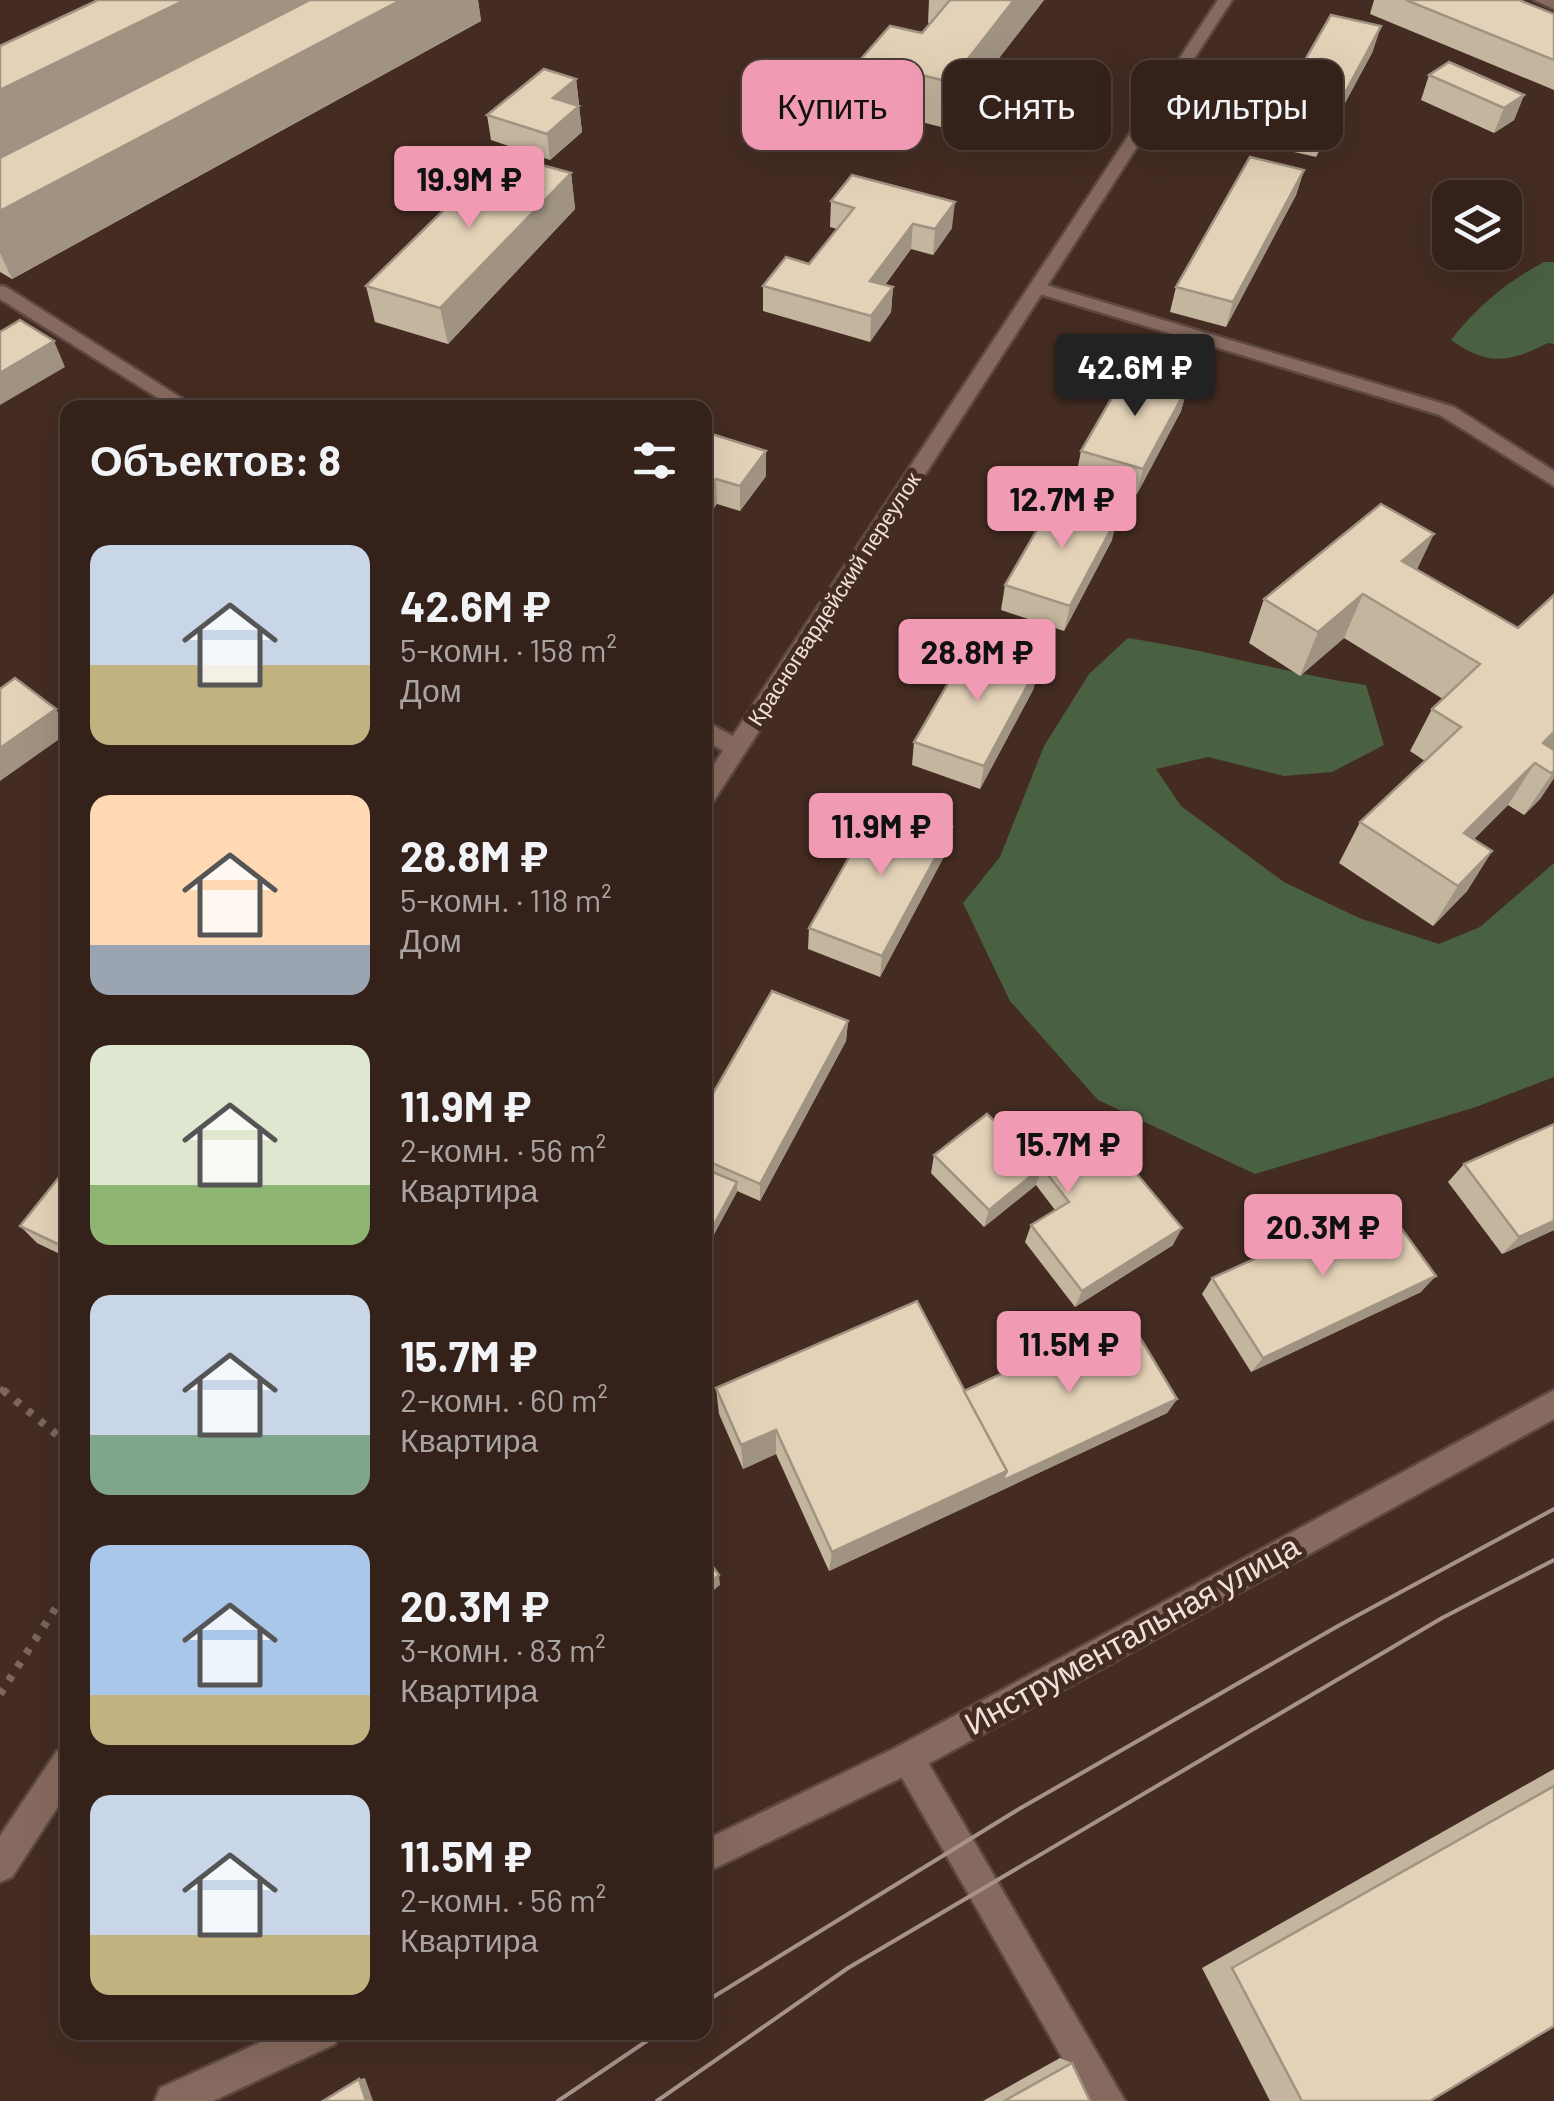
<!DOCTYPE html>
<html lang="ru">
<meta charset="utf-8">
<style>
:root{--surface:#33211a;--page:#3b2923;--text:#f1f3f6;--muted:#a9a3a2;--line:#4e3e39;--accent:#f19ab3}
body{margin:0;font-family:Barlow,sans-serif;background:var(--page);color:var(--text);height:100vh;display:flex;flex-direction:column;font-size:38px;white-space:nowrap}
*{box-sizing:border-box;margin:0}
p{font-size:32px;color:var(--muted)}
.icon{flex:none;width:55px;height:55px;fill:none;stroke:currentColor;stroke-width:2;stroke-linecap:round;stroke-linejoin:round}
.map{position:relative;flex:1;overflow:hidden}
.sheet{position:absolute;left:60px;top:400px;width:652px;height:1640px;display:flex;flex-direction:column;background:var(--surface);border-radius:20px;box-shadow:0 10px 40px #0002,0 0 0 2px var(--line)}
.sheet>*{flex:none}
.guide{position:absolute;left:742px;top:60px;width:660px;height:90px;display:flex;gap:20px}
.fabs{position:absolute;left:1432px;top:180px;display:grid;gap:20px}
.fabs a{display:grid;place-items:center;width:90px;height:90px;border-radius:20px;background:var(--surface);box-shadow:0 10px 40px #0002,0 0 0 2px var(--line);font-size:50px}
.price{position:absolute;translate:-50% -85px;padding:0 22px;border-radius:10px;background:var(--accent);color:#111;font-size:32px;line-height:65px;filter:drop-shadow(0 2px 5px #0008)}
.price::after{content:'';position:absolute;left:50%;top:60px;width:30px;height:22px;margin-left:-15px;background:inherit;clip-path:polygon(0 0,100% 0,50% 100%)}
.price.active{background:#222;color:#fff}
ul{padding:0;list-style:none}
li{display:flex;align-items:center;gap:30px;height:250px;padding:0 30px}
li span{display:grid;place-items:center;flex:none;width:280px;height:200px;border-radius:20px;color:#555}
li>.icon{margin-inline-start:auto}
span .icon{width:120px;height:120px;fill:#fffc;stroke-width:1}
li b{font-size:42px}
h2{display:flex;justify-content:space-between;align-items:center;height:120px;padding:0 30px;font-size:42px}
.chip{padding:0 35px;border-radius:20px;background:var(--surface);box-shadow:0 10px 40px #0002,0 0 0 2px var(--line);font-size:35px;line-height:90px}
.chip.active{background:var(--accent);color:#111}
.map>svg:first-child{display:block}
</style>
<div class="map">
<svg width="1554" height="2101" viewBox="0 0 1554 2101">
<rect width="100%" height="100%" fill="#442c22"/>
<g fill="#496041">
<path d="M1544,262H1554V344L1548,343C1508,363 1488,366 1451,340C1479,305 1505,283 1544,262Z"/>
<path d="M1128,638C1208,650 1285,673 1366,685L1384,745L1332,772L1284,776L1208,757L1156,769L1181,806L1284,882L1359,918L1439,944L1480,927L1554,863V1077L1476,1107L1255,1174L1098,1100L1010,1001L963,903L1000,857L1044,746L1089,674Z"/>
</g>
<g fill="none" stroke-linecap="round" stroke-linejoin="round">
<g stroke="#5d4940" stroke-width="5">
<g id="lane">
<polygon points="0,286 6,287 197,408 174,408 0,299"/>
<polygon points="705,721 744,742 747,748 744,754 728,754 705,740"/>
<polygon points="908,1742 919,1747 1125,2101 1087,2101 897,1769 892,1758 897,1747"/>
</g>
</g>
<g stroke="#5d4940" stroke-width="5">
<polygon id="street" points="1039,283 1454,407 1554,471 1554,486 1440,415 1033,292 1030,288"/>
</g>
<g stroke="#5d4940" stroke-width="5">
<g id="secondary">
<polygon points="1218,0 1232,0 713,802 705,805 705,778"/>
<polygon points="1534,0 1554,0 1554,9"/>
<polygon points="1554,1390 1554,1419 919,1769 705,1873 705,1840 897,1747"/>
<polygon points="68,1746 68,1791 12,1877 0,1882 0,1836 57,1751"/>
<polygon points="283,2032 340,2032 335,2044 213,2101 155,2101 160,2088"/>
</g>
</g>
<polyline stroke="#7c665d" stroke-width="6" stroke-dasharray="5 8" stroke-linecap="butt" points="0,1388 6,1393"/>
<g stroke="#7c665d" stroke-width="8" stroke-dasharray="6 10" stroke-linecap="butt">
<polyline points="3,1390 68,1444"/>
<polyline points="0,1694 68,1589"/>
</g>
<use href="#lane" fill="#876a5f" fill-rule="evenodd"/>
<use href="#street" fill="#876a5f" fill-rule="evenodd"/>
<use href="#secondary" fill="#876a5f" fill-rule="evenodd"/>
<g stroke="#a6928a" stroke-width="4">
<polyline points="705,2002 1019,1809 1338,1626 1554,1509"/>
<polyline points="558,2101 660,2032"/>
<polyline points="657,2101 848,1968 1442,1618 1554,1560"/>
</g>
</g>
<g fill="#c4b59e">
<polygon points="98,0 478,0 481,21 12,279 0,272 0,46"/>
<polygon points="929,0 1044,0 945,128 858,106 860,60 922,33 930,23 928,23"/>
<polygon points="1374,0 1519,0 1554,14 1554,90 1370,14"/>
<polygon points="1373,51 1316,157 1264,145 1271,119"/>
<polygon points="1429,75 1524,95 1514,120 1494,133 1421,100"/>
<polygon points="576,79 579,104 577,106 579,106 582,132 550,160 491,140 487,115"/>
<polygon points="1304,170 1296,195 1226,327 1170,312 1176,287"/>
<polygon points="571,173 575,209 448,344 375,322 366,286"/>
<polygon points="831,201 952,228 933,255 911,249 885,285 893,287 891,312 870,342 763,311 763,286 809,264 837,229 830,227"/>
<polygon points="1188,386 1181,411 1137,494 1076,476 1081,451"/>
<polygon points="705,432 766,451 766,476 740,511 717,504"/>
<polygon points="1112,540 1064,631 1001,610 1005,585"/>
<polygon points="1417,570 1554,750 1554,778 1540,799 1524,815 1508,805 1474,839 1492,851 1467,891 1433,926 1339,863 1360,822 1425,761 1410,751 1432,709 1443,699 1344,638 1300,676 1249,643 1264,599"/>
<polygon points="1034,688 980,789 912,765 914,742"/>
<polygon points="952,827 948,849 880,977 808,949 809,928"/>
<polygon points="848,1021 846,1041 760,1201 737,1191 705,1251 705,1107"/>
<polygon points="934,1155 1035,1160 1173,1245 1075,1307 1025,1242 1031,1225 1055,1210 1036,1185 984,1227 931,1173"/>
<polygon points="1464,1164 1554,1230 1502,1254 1448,1182"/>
<polygon points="68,1166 68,1258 37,1243 20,1226"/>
<polygon points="1212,1278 1421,1292 1251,1372 1202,1294"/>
<polygon points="716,1388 964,1391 1177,1399 1167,1413 829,1571 776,1454 743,1469 719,1414"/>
<polygon points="1554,1769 1554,2026 1430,2101 1270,2101 1202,1968"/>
<polygon points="1060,2058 1072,2063 1090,2101 983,2101"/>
</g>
<g fill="#a09381">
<polygon points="185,0 319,0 0,162 0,90"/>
<polygon points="401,0 478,0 481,21 12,279 0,253 0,211"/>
<polygon points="1014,0 1044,0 945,128 950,82"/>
<polygon points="1381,26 1373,51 1316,157 1324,132"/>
<polygon points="576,79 579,104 556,123 553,98"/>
<polygon points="1524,95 1514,120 1494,133 1504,108"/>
<polygon points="579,106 582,132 550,160 547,134"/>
<polygon points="1304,170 1296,195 1226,327 1233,302"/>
<polygon points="571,173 575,209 448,344 440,308"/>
<polygon points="955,202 952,228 933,255 935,229"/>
<polygon points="913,224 911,249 869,306 870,281"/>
<polygon points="893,287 891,312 870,342 871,316"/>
<polygon points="54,341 65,367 0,405 0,373"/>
<polygon points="1188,386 1181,411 1137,494 1143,469"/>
<polygon points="766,451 766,476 740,511 740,486"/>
<polygon points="716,479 717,504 705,520 705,493"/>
<polygon points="1118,516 1112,540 1064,631 1070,606"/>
<polygon points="1434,534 1413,578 1402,561"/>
<polygon points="1363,594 1344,638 1300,676 1318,632"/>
<polygon points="1039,664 1034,688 980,789 984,766"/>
<polygon points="56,709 68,730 68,733 0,781 0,748"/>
<polygon points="1554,732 1554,748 1537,765 1535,763 1508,805 1440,873 1464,833"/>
<polygon points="1554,771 1554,778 1540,799 1524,815"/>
<polygon points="952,827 948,849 880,977 882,956"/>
<polygon points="1492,851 1467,891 1433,926 1458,886"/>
<polygon points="848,1021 846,1041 760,1201 760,1184"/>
<polygon points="1042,1167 1036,1185 984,1227 989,1210"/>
<polygon points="737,1182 737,1192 705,1251 705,1241"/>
<polygon points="1554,1221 1554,1230 1502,1254 1519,1237"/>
<polygon points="1182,1228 1173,1245 1075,1307 1082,1291"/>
<polygon points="1436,1276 1421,1292 1251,1372 1263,1358"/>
<polygon points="1177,1399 1167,1413 829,1571 832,1552 1007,1471"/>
<polygon points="776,1430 776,1454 743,1469 741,1445"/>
<polygon points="719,1575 720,1585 705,1597 705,1586"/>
<polygon points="365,2078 373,2101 366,2101 359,2079"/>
</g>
<g fill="#e4d2b8" stroke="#a09381" stroke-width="2.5">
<polygon points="98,0 185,0 0,90 0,46"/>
<polygon points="310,0 401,0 0,211 0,158"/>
<polygon points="950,0 1014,0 950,82 860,60 890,26 922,33"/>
<polygon points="1406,0 1519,0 1554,14 1554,60"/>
<polygon points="1331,15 1381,26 1324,132 1271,119"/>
<polygon points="1449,62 1524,95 1504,108 1429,75"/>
<polygon points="544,69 576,79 553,98 579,106 547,134 487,115"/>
<polygon points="501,154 571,173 440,308 366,286"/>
<polygon points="1250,157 1304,170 1233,302 1176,287"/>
<polygon points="852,175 955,202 935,229 913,224 870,281 893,287 871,316 763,286 786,257 809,264 854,208 831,201"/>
<polygon points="20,320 54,341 0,373 0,332"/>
<polygon points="1128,370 1188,386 1143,469 1081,451"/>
<polygon points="705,432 766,451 740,486 716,479 705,493"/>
<polygon points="1056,497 1118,516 1070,606 1005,585"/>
<polygon points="1381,504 1434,534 1402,561 1518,628 1554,595 1554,732 1543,743 1554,750 1554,771 1551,773 1535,763 1464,833 1492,851 1458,886 1360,822 1461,727 1432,709 1480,664 1363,594 1318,632 1264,599"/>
<polygon points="972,642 1039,664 984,766 914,742"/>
<polygon points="15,678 56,709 0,748 0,689"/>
<polygon points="881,801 952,827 882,956 809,928"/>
<polygon points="772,991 848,1021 760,1184 705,1160 705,1107"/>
<polygon points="987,1114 1035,1160 1095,1124 1182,1228 1082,1291 1031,1225 1069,1202 1042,1167 989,1210 934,1155"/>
<polygon points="1554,1124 1554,1221 1519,1237 1464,1164"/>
<polygon points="68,1166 68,1249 20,1226"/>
<polygon points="705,1169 737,1182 705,1241"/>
<polygon points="1382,1202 1436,1276 1263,1358 1212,1278"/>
<polygon points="917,1301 1007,1471 832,1552 776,1430 741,1445 716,1388"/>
<polygon points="1127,1316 1177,1399 1002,1481 1007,1471 964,1391"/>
<polygon points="705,1556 719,1575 705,1586"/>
<polygon points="1554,1786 1554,2026 1430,2101 1302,2101 1232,1968"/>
<polygon points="1072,2063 1090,2101 1004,2101"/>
<polygon points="359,2079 366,2101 323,2101"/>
</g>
<g text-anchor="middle" stroke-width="10" stroke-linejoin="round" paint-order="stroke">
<g font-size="22" fill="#f0e0d9" stroke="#442c22">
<text transform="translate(834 599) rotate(-57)" y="8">Красногвардейский переулок</text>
</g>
<g font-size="32" fill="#f0e0d9" stroke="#442c22">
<text transform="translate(1132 1635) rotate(-29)" y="11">Инструментальная улица</text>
</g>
</g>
</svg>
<div class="fabs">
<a><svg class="icon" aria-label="layers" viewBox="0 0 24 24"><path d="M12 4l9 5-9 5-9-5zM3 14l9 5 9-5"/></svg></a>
</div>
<b class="price" style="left:469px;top:231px">19.9M ₽</b>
<b class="price active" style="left:1135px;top:419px">42.6M ₽</b>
<b class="price" style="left:1062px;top:551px">12.7M ₽</b>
<b class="price" style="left:977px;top:704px">28.8M ₽</b>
<b class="price" style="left:881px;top:878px">11.9M ₽</b>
<b class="price" style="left:1068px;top:1196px">15.7M ₽</b>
<b class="price" style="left:1323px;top:1279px">20.3M ₽</b>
<b class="price" style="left:1069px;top:1396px">11.5M ₽</b>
<div class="guide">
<a class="chip active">Купить</a>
<a class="chip">Снять</a>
<a class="chip">Фильтры</a>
</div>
<section class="sheet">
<h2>Объектов: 8<svg class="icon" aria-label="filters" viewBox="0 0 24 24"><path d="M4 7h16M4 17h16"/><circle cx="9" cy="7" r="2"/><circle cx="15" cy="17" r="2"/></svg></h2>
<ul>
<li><span style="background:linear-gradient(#c9d6e8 60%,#c2b280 0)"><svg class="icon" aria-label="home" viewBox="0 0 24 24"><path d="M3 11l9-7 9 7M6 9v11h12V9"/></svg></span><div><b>42.6M ₽</b><p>5-комн. · 158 m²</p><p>Дом</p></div></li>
<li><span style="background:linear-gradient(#ffd9b3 75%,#9aa5b1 0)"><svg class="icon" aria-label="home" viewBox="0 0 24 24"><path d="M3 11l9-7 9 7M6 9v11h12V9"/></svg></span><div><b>28.8M ₽</b><p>5-комн. · 118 m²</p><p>Дом</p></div></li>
<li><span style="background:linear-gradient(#dfe7d0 70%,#8fb573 0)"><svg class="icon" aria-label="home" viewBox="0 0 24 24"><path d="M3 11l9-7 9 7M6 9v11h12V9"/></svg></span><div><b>11.9M ₽</b><p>2-комн. · 56 m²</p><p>Квартира</p></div></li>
<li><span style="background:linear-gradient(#c9d6e8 70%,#7fa58c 0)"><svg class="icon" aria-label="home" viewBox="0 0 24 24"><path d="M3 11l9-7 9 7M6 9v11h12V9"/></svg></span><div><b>15.7M ₽</b><p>2-комн. · 60 m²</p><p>Квартира</p></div></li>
<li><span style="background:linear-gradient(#a9c7e8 75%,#c2b280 0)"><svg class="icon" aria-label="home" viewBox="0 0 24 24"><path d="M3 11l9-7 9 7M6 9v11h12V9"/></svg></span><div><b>20.3M ₽</b><p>3-комн. · 83 m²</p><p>Квартира</p></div></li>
<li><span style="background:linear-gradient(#c9d6e8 70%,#c2b280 0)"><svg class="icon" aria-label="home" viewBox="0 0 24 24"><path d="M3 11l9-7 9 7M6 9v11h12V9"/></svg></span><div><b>11.5M ₽</b><p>2-комн. · 56 m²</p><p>Квартира</p></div></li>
</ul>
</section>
</div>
